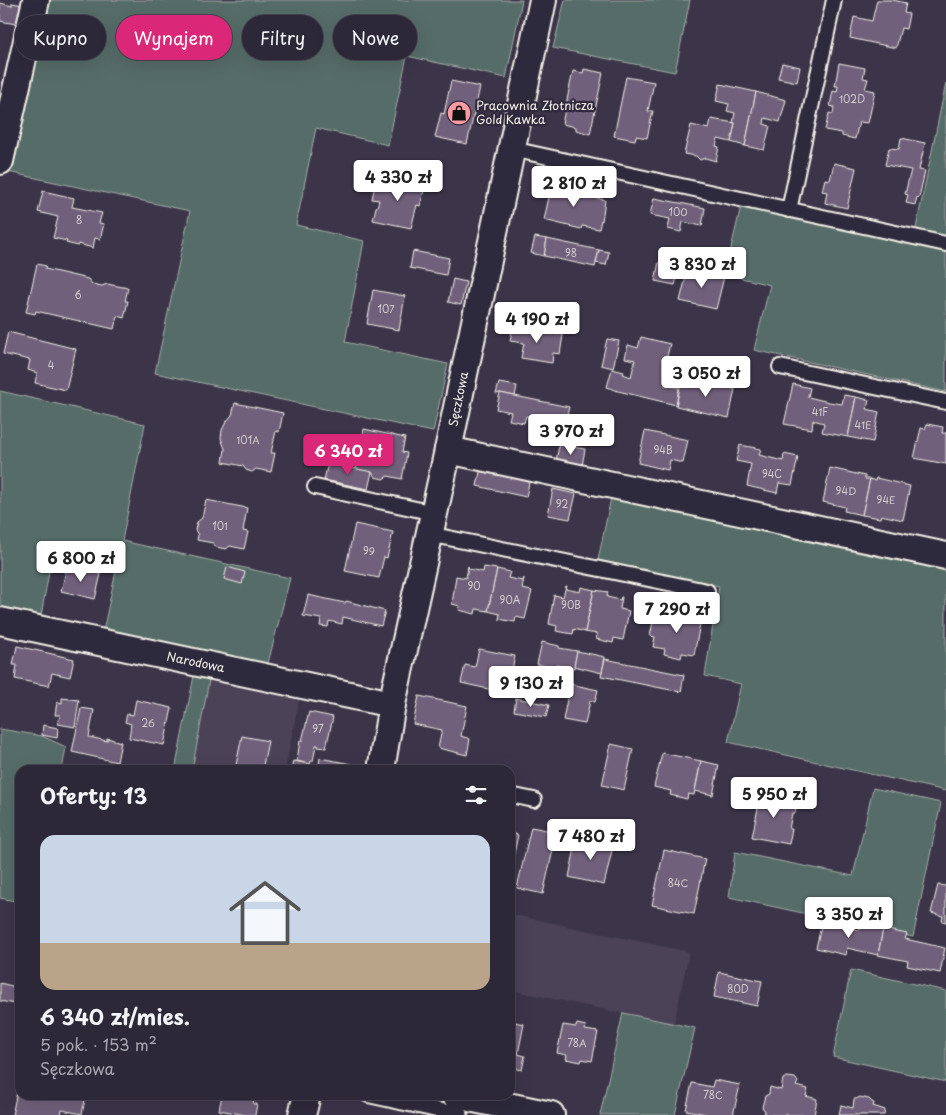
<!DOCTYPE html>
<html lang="pl">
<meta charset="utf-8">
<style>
:root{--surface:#2d2838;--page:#353040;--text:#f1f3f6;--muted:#a7a6ae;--line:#484453;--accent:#db2777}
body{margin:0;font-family:"Playpen Sans",sans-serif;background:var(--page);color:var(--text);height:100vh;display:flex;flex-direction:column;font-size:19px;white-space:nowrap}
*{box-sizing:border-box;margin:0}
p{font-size:16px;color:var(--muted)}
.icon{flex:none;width:28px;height:28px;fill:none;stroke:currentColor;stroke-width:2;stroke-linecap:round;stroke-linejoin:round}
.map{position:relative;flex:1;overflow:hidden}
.details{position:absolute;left:15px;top:765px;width:500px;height:335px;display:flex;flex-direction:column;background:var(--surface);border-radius:15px;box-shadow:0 5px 20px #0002,0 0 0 1px var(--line)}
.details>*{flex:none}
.hud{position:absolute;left:15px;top:15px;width:500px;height:45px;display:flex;gap:10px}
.price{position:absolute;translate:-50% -42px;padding:0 11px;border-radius:5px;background:#fff;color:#222;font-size:16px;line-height:32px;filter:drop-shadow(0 1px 2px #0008)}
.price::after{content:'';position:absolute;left:50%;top:30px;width:15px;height:11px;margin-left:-8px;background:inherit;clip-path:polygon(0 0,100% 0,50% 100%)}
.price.active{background:var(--accent);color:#fff}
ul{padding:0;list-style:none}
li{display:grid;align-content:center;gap:10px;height:265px;padding:0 25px}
li span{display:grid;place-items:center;height:155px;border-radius:15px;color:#555}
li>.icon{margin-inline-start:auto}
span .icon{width:90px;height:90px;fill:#fffc;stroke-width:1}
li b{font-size:21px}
h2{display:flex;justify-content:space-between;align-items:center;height:60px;padding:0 25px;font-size:21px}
.chip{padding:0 18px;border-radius:22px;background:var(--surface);box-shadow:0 5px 20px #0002,0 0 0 1px var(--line);font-size:18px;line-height:45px}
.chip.active{background:var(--accent);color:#fff}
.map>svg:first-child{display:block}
</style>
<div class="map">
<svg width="946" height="1115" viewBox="0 0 946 1115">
<rect width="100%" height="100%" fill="#3c354a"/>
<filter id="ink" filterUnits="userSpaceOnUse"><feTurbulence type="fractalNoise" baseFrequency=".02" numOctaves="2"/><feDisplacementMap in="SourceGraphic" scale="10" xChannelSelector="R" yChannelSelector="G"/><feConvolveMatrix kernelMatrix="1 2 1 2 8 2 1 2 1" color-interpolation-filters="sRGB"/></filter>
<g filter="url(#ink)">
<g fill="#4c4259">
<polygon points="210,675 300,695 285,770 192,770"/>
<polygon points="510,914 689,952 674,1024 510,990"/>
</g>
<g fill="#566c67" stroke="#a5aea8">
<polygon points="42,0 522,0 506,78 407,56 388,145 316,128 296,225 364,241 345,342 448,364 433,432 155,373 190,211 3,171"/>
<polygon points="565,0 690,0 675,72 553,48"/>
<polygon points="946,83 946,240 915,233"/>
<polygon points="741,206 946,250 946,392 754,350 770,285 725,274"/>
<polygon points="0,391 145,424 122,541 290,578 268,663 266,665 103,631 118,562 53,550 40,621 0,612"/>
<polygon points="612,493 946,565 946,791 728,742 741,684 705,676 719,586 598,560"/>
<polygon points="195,671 210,675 192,770 175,770"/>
<polygon points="0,729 42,736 66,747 62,770 20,770 20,902 0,898"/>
<polygon points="873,788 941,803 913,937 729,897 735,852 853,876"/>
<polygon points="851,970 946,991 946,1082 833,1057"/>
<polygon points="623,1013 695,1028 675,1115 600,1115"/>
</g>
<g fill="#71617c" stroke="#f4f1e8">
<polygon points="877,0 893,0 906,3 904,13 909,14 906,29 901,28 896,48 850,38 854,17 872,21"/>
<polygon points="0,3 12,6 12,3 23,5 21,25 0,21"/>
<polygon points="782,63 800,67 797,82 778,78"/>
<polygon points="839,63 865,68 863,78 868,79 865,89 875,91 868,123 859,122 855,139 842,136 842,133 825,130 829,113 833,114 834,107 830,106 833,91 837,92 838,86 835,86"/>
<polygon points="584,69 603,73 590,134 576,130 576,127 562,124 573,71 583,73"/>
<polygon points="626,77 654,82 648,111 653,111 647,138 636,136 635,140 614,136"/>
<polygon points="451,81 480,87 467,144 435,137 441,113 444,114"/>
<polygon points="720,84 756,92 745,146 731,142 735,123 733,123 735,113 727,111 729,104 716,101"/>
<polygon points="756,92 786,100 780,122 765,118 764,124 770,126 764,150 745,146"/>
<polygon points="711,119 735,123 731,142 718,139 716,146 719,147 716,161 705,158 700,160 696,156 684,154 691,125 709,129"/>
<polygon points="901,138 925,143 919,170 925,171 919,198 917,197 915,205 906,203 908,195 905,194 911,170 885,165 889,148 899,149"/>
<polygon points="834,163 856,168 847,208 825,203 827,192 822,191 825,179 830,180"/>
<polygon points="404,178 426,183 420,206 417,205 411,228 373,220 376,207 377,207 379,200 372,199 376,180 402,186"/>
<polygon points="552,183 581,189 580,194 605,200 602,221 601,220 599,229 582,226 581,229 544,220"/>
<polygon points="43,191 74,198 72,207 102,213 99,223 104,224 100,239 95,238 93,248 78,244 78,246 66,243 67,241 53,238 58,217 38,212"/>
<polygon points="654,198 705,208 702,226 683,222 681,232 668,229 670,219 650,215"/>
<polygon points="535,237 547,239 544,256 531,253"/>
<polygon points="547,239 599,250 595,267 544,256"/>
<polygon points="599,250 609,252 606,265 596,263"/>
<polygon points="413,251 449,258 446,275 410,268"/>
<polygon points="659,262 680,267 675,285 655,281"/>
<polygon points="37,264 46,266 45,269 88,279 92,284 102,286 107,284 128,288 125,301 128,301 124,318 117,316 114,329 36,311 35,314 26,312"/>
<polygon points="688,269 724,277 716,309 680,301"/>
<polygon points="453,279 466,282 461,305 448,302"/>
<polygon points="373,290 405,296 399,330 367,324"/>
<polygon points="513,326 563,335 560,354 553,353 552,363 521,358 524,343 510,341"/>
<polygon points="8,332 76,349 66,390 35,383 37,373 28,370 30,360 3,354"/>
<polygon points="641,337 670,344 665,364 669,365 665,385 679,388 676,405 618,391 607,387 612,369 624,372 623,374 631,377 635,360 625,358 628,345 638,348"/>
<polygon points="607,339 619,341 613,368 601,365"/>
<polygon points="682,377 735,389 729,418 676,406"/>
<polygon points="499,383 517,386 515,396 500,393 496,394"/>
<polygon points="793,384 810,388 808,397 829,402 842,404 844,395 856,397 848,437 822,432 824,423 813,420 812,429 784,424"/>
<polygon points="500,393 569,407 565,423 550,419 548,426 542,425 542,418 526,416 524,423 509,420 511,412 496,409"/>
<polygon points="856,397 869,400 867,409 879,412 873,442 848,437"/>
<polygon points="235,403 283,413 279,432 276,431 271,453 275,453 271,472 256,469 252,472 246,470 243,466 223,462 225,449 221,438 222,430 226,422 232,415"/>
<polygon points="927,424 943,427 942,433 946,433 946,464 914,458 921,428 925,429"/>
<polygon points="364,429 405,438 402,452 407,453 402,479 388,476 383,479 375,477 372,472 356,469 357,463 354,459 356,451 360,448"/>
<polygon points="645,431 688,440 683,463 670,460 668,470 638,463"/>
<polygon points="559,445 585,449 582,466 556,462"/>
<polygon points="740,445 761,449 759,455 783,461 784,454 798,457 792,485 779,483 777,493 747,486 751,464 736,461"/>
<polygon points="328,463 372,472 368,489 324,480"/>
<polygon points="481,467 530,478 526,497 477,486"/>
<polygon points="830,468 865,476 865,479 870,479 862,515 844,511 845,507 823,502"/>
<polygon points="876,478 910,486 903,520 881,515 880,518 862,515 870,479 875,481"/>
<polygon points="553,489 576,494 570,519 548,515"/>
<polygon points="206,500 247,508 243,531 248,532 244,549 230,546 226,549 216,547 213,543 197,540 198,535 195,530 197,522 202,518"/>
<polygon points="355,524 393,532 387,558 384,557 379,578 345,571"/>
<polygon points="468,566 469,569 483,572 484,567 497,569 488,611 476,609 475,614 459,610 460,606 452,604 456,576 466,578"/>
<polygon points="67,567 101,574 95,599 61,591"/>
<polygon points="227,567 245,572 242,584 224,579"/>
<polygon points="497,569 510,572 508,578 523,581 524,578 522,589 532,591 525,619 516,617 515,622 499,619 500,614 488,611"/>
<polygon points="566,586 567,586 566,589 580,592 581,587 594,590 585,632 574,629 573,634 556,631 557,626 549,624 554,595 563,597"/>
<polygon points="594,590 608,592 607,597 620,600 621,597 622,597 620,609 629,611 623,640 614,638 613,643 596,639 597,634 585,632"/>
<polygon points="308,595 345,603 346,601 385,611 381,626 343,617 342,624 329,621 328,627 320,626 321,619 303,616"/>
<polygon points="673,610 675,610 674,613 688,615 689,610 702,613 694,655 682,653 681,658 664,654 665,649 653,647 655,637 650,636 654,617 671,621"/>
<polygon points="542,642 559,646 559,648 577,651 574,668 556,665 555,668 537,664"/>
<polygon points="17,646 74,659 70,677 52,673 49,686 15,679 17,665 13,665"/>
<polygon points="479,649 515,656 507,693 461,683 465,665 475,667"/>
<polygon points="577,651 605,657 602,673 574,666"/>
<polygon points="605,659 684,675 681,692 601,676"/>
<polygon points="570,684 598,690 595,702 590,701 585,724 563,720"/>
<polygon points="419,696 467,706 461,736 470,739 467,755 438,748 442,730 413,724"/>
<polygon points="62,698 79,700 75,727 58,724 60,715 55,715 57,702 62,703"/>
<polygon points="516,698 549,705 546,717 514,711"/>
<polygon points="136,700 172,708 164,745 129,738 131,724 125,722 127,714 133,715"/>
<polygon points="81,708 94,710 89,737 107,741 107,738 121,742 117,762 72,752"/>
<polygon points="309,712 333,717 326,748 318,747 318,745 316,745 313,761 311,761 310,764 297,761 300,740 302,741"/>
<polygon points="43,725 58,728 57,738 42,735"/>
<polygon points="242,736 268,741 262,770 235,770"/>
<polygon points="611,744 633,749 624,790 602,785"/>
<polygon points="662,753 701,761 694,795 688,794 687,799 670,795 671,791 654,787"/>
<polygon points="320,758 351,764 350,770 318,770"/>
<polygon points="293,761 310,764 309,770 291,770"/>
<polygon points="701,761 719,765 713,795 695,791"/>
<polygon points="761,794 798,801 795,813 792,813 789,829 792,829 789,844 752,837"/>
<polygon points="531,827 557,832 543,894 517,888"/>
<polygon points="510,833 518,835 510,872"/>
<polygon points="577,838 613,846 604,885 569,877"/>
<polygon points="664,850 705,859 694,914 652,905"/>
<polygon points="938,885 946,886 946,922 942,921 943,916 931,913"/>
<polygon points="822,922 860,930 861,926 860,925 883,929 878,955 847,948 846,955 816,948"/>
<polygon points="883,929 907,934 905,939 945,948 940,973 907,966 908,961 878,955"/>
<polygon points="719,972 762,981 757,1006 714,997"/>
<polygon points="0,983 20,988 20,1005 0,1001"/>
<polygon points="510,1021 524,1024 518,1054 525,1056 522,1070 513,1068 512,1073 510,1073"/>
<polygon points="577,1024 586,1026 585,1030 598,1032 592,1061 582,1059 581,1062 566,1059 567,1055 557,1053 563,1025 576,1027"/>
<polygon points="787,1077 795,1078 798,1082 796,1086 808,1089 806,1096 817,1099 814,1115 764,1115 765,1111 762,1107 765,1096 769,1094 770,1087 781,1090 783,1079"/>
<polygon points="20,1078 20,1095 86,1095 82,1114 62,1110 61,1115 62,1115 12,1115"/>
<polygon points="714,1080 740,1085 733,1115 706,1115 706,1114 686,1110 692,1083 712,1087"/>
<polygon points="222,1095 255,1095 253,1104 257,1104 255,1115 246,1115 219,1110"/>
<polygon points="860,1097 869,1099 872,1102 874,1103 873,1106 885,1110 884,1115 839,1115 841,1105 853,1108 854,1099 856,1099"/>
</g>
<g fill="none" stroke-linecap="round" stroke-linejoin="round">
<g stroke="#f4f1e8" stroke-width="18">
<g id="service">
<polyline points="512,149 946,244"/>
<polyline points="789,210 834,0"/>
<polyline points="780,367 946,402"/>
<polyline points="315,487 434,513"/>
<polyline points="429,534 707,591"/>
<polyline points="510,795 534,800"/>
<polyline points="368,1095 460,1115"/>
</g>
</g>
<g stroke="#f4f1e8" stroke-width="30">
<g id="minor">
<polyline points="0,161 36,0"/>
<polyline points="448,450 946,556"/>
<path id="s1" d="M0,621L392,704"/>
<path id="s2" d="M381,770L392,704L448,450L543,0"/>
<polyline points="455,1095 551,1115"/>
<polyline points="302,1115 307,1095"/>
</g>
</g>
<use href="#service" stroke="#2f2a3d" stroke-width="14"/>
<use href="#minor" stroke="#2f2a3d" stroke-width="26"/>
</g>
</g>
<defs>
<g id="shop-disc" transform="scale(1.25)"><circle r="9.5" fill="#ff9aa2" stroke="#2f2a3d"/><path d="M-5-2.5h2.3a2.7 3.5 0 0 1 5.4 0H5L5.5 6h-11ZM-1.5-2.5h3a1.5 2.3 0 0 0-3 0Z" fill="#111"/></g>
</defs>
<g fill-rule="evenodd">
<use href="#shop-disc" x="459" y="113"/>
</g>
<g text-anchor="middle" stroke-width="4.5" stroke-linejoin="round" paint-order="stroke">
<g font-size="10" fill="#d3cdcd">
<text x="852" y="103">102D</text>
<text x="678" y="216">100</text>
<text x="79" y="224">8</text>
<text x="571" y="257">98</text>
<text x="78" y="299">6</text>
<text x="386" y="313">107</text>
<text x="51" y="369">4</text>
<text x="820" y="416">41F</text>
<text x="863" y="429">41E</text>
<text x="248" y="444">101A</text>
<text x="663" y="454">94B</text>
<text x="772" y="478">94C</text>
<text x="846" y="495">94D</text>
<text x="886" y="504">94E</text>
<text x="562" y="508">92</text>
<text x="220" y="530">101</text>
<text x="369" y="555">99</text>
<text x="474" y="590">90</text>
<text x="510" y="604">90A</text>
<text x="571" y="609">90B</text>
<text x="148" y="727">26</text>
<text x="318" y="733">97</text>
<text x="678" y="887">84C</text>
<text x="738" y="993">80D</text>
<text x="577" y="1047">78A</text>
<text x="713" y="1099">78C</text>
</g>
<g font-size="12" fill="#f4f1e8" stroke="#2f2a3d" text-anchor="start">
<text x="476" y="110">Pracownia Złotnicza<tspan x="476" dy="14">Gold Kawka</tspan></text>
</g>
<g font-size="12" fill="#f4f1e8" stroke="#2f2a3d">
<text dy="4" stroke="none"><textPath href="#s2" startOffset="379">Sęczkowa</textPath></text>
<text dy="4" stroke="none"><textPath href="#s1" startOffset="200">Narodowa</textPath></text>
</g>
</g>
</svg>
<b class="price" style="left:398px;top:202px">4 330 zł</b>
<b class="price" style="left:574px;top:208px">2 810 zł</b>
<b class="price" style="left:702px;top:289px">3 830 zł</b>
<b class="price" style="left:537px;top:344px">4 190 zł</b>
<b class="price" style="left:706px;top:398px">3 050 zł</b>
<b class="price" style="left:571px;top:456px">3 970 zł</b>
<b class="price active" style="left:348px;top:476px">6 340 zł</b>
<b class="price" style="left:81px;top:583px">6 800 zł</b>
<b class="price" style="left:677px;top:634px">7 290 zł</b>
<b class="price" style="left:531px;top:708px">9 130 zł</b>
<b class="price" style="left:774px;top:819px">5 950 zł</b>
<b class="price" style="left:591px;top:861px">7 480 zł</b>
<b class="price" style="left:849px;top:939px">3 350 zł</b>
<div class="hud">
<a class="chip">Kupno</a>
<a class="chip active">Wynajem</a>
<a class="chip">Filtry</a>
<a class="chip">Nowe</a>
</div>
<section class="details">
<h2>Oferty: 13<svg class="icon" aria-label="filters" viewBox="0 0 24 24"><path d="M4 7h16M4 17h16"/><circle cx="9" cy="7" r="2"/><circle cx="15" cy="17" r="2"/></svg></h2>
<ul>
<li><span style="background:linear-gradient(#c9d6e8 70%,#b9a48a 0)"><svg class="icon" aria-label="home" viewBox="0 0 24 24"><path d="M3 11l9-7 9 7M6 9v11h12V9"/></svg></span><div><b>6 340 zł/mies.</b><p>5 pok. · 153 m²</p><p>Sęczkowa</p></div></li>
</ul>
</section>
</div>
